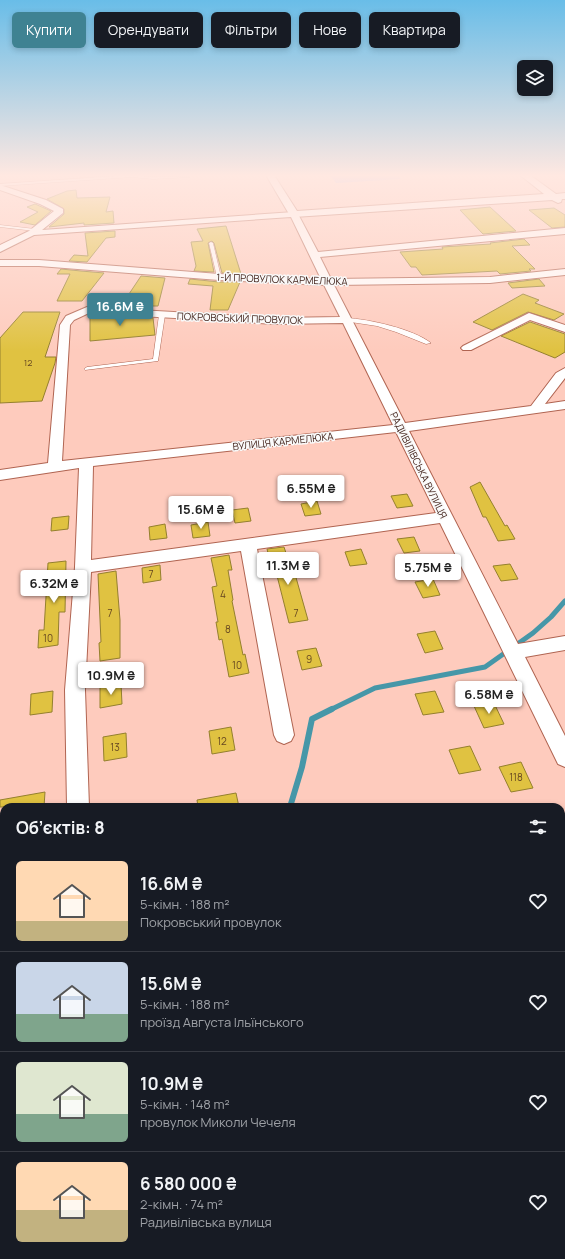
<!DOCTYPE html>
<html lang="uk">
<meta charset="utf-8">
<style>
:root{--surface:#171b24;--page:#20242c;--text:#f1f3f6;--muted:#9ea1a6;--line:#363941;--accent:#3f8292}
body{margin:0;font-family:Manrope,sans-serif;background:var(--page);color:var(--text);height:100vh;display:flex;flex-direction:column;font-size:15px;white-space:nowrap}
*{box-sizing:border-box;margin:0}
p{font-size:13px;color:var(--muted)}
.icon{flex:none;width:22px;height:22px;fill:none;stroke:currentColor;stroke-width:2;stroke-linecap:round;stroke-linejoin:round}
.map{position:relative;flex:1;overflow:hidden}
.drawer{position:absolute;left:0px;top:803px;width:565px;height:456px;display:flex;flex-direction:column;background:var(--surface);border-radius:12px 12px 0 0;box-shadow:0 2px 6px #0003}
.drawer>*{flex:none}
.hud{position:absolute;left:12px;top:12px;width:541px;height:36px;display:flex;gap:8px}
.buttons{position:absolute;left:517px;top:60px;display:grid;gap:8px}
.buttons a{display:grid;place-items:center;width:36px;height:36px;border-radius:6px;background:var(--surface);box-shadow:0 2px 6px #0003;font-size:20px}
.price{position:absolute;translate:-50% -34px;padding:0 9px;border-radius:4px;background:#fff;color:#222;font-size:13px;line-height:26px;filter:drop-shadow(0 1px 2px #0008)}
.price::after{content:'';position:absolute;left:50%;top:24px;width:12px;height:9px;margin-left:-6px;background:inherit;clip-path:polygon(0 0,100% 0,50% 100%)}
.price.on{background:var(--accent);color:#fff}
ul{padding:0;list-style:none}
li{display:flex;align-items:center;gap:12px;height:100px;padding:0 16px}
li+li{border-top:1px solid var(--line)}
li span{display:grid;place-items:center;flex:none;width:112px;height:80px;border-radius:6px;color:#555}
li>.icon{margin-inline-start:auto}
span .icon{width:48px;height:48px;fill:#fffc;stroke-width:1}
li b{font-size:17px}
h2{display:flex;justify-content:space-between;align-items:center;height:48px;padding:0 16px;font-size:17px}
.tag{padding:0 14px;border-radius:6px;background:var(--surface);box-shadow:0 2px 6px #0003;font-size:14px;line-height:36px}
.tag.on{background:var(--accent);color:#fff}
.map>svg:first-child{display:block}
</style>
<div class="map">
<svg width="565" height="1259" viewBox="0 0 565 1259">
<rect width="100%" height="100%" fill="#fecbbd"/>
<polygon fill="#92a1fe" points="330,175 397,175 401,179 336,183"/>
<g fill="none" stroke-linecap="round" stroke-linejoin="round">
<polyline stroke="#4697a8" stroke-width="5" points="330,710 375,688 485,667 533,633 551,617 565,601"/>
<polyline stroke="#4697a8" stroke-width="6" points="290,807 302,767 312,719 332,709"/>
<polyline stroke="#4697a8" stroke-width="8" points="0,1042 4,1040"/>
</g>
<g fill="#e0c241" stroke="#94802e">
<polygon points="76,190 77,198 110,197 106,212 113,211 114,223 84,225 84,223 49,227 64,214 64,209 47,199 67,191"/>
<polygon points="35,204 51,211 35,225 20,222 38,212 27,207"/>
<polygon points="490,207 516,231 483,234 460,210"/>
<polygon points="554,208 565,215 565,227 552,228 529,210"/>
<polygon points="226,226 241,274 222,273 214,243 212,241 208,243 214,272 194,271 196,266 191,242 203,241 197,229"/>
<polygon points="115,231 115,237 106,238 87,262 69,261 74,255 88,256 85,233"/>
<polygon points="524,239 530,245 512,246 535,269 529,269 531,271 500,274 497,271 422,275 416,267 411,267 400,252 443,249 442,247 491,244 490,243"/>
<polygon points="61,269 81,271 104,273 82,301 57,301 70,274 57,274"/>
<polygon points="141,276 165,278 158,306 151,306 152,309 93,306 97,297 127,297"/>
<polygon points="190,279 219,282 240,282 228,310 210,310 213,286 188,284"/>
<polygon points="539,279 545,286 512,288 508,283"/>
<polygon points="523,294 539,300 535,303 564,314 554,320 528,312 492,330 473,322"/>
<polygon points="23,312 60,312 45,357 56,357 55,363 42,401 0,403 0,338"/>
<polygon points="90,315 153,318 155,335 90,341"/>
<polygon points="530,322 565,334 565,352 555,358 501,336"/>
<polygon points="480,482 505,526 507,525 515,539 498,541 486,517 483,517 470,487"/>
<polygon points="407,494 413,506 397,508 391,496"/>
<polygon points="317,501 321,514 305,516 301,504"/>
<polygon points="248,508 251,521 235,523 232,510"/>
<polygon points="69,516 68,529 51,531 52,518"/>
<polygon points="208,522 210,536 193,538 191,525"/>
<polygon points="165,524 167,538 150,540 149,527"/>
<polygon points="414,537 420,551 404,553 397,539"/>
<polygon points="284,547 293,574 295,574 308,620 289,623 273,560 270,561 267,549"/>
<polygon points="361,549 367,564 350,566 345,552"/>
<polygon points="229,555 232,570 228,570 233,600 232,601 243,655 245,654 249,673 229,677 222,639 219,640 216,622 218,622 212,587 217,586 211,558"/>
<polygon points="66,561 65,612 59,612 58,645 38,648 39,630 44,630 48,563"/>
<polygon points="510,564 518,579 501,581 493,566"/>
<polygon points="160,565 161,580 143,583 142,568"/>
<polygon points="116,571 120,620 120,658 100,661 99,643 101,642 98,574"/>
<polygon points="433,579 440,595 423,598 415,582"/>
<polygon points="435,631 443,649 425,653 417,634"/>
<polygon points="316,648 322,666 302,670 297,651"/>
<polygon points="121,684 122,704 100,708 100,687"/>
<polygon points="53,691 52,712 30,715 31,694"/>
<polygon points="435,691 444,712 423,715 415,694"/>
<polygon points="494,703 504,724 484,728 474,706"/>
<polygon points="231,727 235,750 212,754 209,731"/>
<polygon points="126,733 127,757 104,761 103,737"/>
<polygon points="470,746 481,770 459,774 449,750"/>
<polygon points="521,762 533,788 511,792 499,767"/>
<polygon points="45,792 44,807 0,807 0,800"/>
<polygon points="236,793 239,807 198,807 197,800"/>
</g>
<g fill="none" stroke-linecap="round" stroke-linejoin="round">
<g stroke="#b06451" stroke-width="1">
<g id="service">
<polygon points="131,175 153,177 190,177 153,179 132,177 0,186 0,184"/>
<polygon points="0,225 35,229 37,230 35,231 0,227"/>
<polygon points="211,242 213,243 221,277 219,278 217,277 209,243"/>
<polygon points="162,313 165,315 158,361 85,370 84,369 87,367 153,359 159,315"/>
<path d="M346,318C369,319 413,329 431,343L426,344L396,332L377,326L344,321L343,320Z"/>
</g>
</g>
<g stroke="#b06451" stroke-width="2">
<g id="minor">
<path d="M0,185L46,200L63,209V213L42,230L294,212L298,214L318,252L565,228V234L320,257L331,279L490,277L565,269V275L490,283L334,285L405,423L531,406L556,373L565,368V378L545,404L565,401V409L409,431L518,644L565,636V650L525,657L565,736V767L558,764L440,523L257,549L294,735L291,741L284,744L277,741L274,735L241,551L91,572L85,690L89,807H67L65,690L75,567L79,468L0,480V470L48,463L60,325L66,316L87,307L276,318L340,317L324,285L219,280L39,266H0V260H39L219,274L321,279L291,217L34,235L0,252V245L29,231L54,211L40,204L0,190ZM89,313L276,324L343,323L393,425L62,461L70,325L74,320ZM396,432L436,513L91,560L93,466Z"/>
<polygon points="529,313 565,325 565,332 530,320 471,350 463,350 461,348 463,346"/>
<polygon points="565,883 565,907 561,908 561,884"/>
</g>
</g>
<g stroke="#b06451" stroke-width="2">
<polygon id="tertiary" points="266,175 274,175 297,211 544,194 520,175 530,175 556,194 565,193 565,199 562,199 561,202 558,203 552,200 294,217 289,214"/>
</g>
<use href="#service" fill="#fff" fill-rule="evenodd"/>
<use href="#minor" fill="#fff" fill-rule="evenodd"/>
<use href="#tertiary" fill="#fff" fill-rule="evenodd"/>
</g>
<linearGradient id="sky" x2="0" y2="1"><stop stop-color="#69bde8"/><stop offset="0.5" stop-color="#ffe8e1"/><stop offset="1" stop-color="#ffe8e1" stop-opacity="0"/></linearGradient>
<rect width="565" height="351" fill="url(#sky)"/>
<g text-anchor="middle" stroke-width="3" stroke-linejoin="round" paint-order="stroke">
<g font-size="9" fill="#664721">
<text x="28" y="366">12</text>
</g>
<g font-size="10" fill="#3e1e16" stroke="#f9f9f9">
<text transform="translate(282 279) rotate(2)" y="4">1-Й ПРОВУЛОК КАРМЕЛЮКА</text>
<text transform="translate(240 318) rotate(2)" y="4">ПОКРОВСЬКИЙ ПРОВУЛОК</text>
<text transform="translate(283 441) rotate(-6)" y="4">ВУЛИЦЯ КАРМЕЛЮКА</text>
<text transform="translate(419 465) rotate(64)" y="4">РАДИВІЛІВСЬКА ВУЛИЦЯ</text>
</g>
<g font-size="10" fill="#664721">
<text x="151" y="578">7</text>
<text x="223" y="598">4</text>
<text x="110" y="617">7</text>
<text x="296" y="617">7</text>
<text x="228" y="633">8</text>
<text x="48" y="642">10</text>
<text x="309" y="663">9</text>
<text x="237" y="669">10</text>
<text x="222" y="745">12</text>
<text x="115" y="751">13</text>
<text x="516" y="781">118</text>
</g>
</g>
</svg>
<div class="buttons">
<a><svg class="icon" aria-label="layers" viewBox="0 0 24 24"><path d="M12 4l9 5-9 5-9-5zM3 14l9 5 9-5"/></svg></a>
</div>
<b class="price on" style="left:120px;top:327px">16.6M ₴</b>
<b class="price" style="left:311px;top:509px">6.55M ₴</b>
<b class="price" style="left:201px;top:530px">15.6M ₴</b>
<b class="price" style="left:288px;top:586px">11.3M ₴</b>
<b class="price" style="left:428px;top:588px">5.75M ₴</b>
<b class="price" style="left:54px;top:604px">6.32M ₴</b>
<b class="price" style="left:111px;top:696px">10.9M ₴</b>
<b class="price" style="left:489px;top:715px">6.58M ₴</b>
<div class="hud">
<a class="tag on">Купити</a>
<a class="tag">Орендувати</a>
<a class="tag">Фільтри</a>
<a class="tag">Нове</a>
<a class="tag">Квартира</a>
</div>
<section class="drawer">
<h2>Об’єктів: 8<svg class="icon" aria-label="filters" viewBox="0 0 24 24"><path d="M4 7h16M4 17h16"/><circle cx="9" cy="7" r="2"/><circle cx="15" cy="17" r="2"/></svg></h2>
<ul>
<li><span style="background:linear-gradient(#ffd9b3 75%,#c2b280 0)"><svg class="icon" aria-label="home" viewBox="0 0 24 24"><path d="M3 11l9-7 9 7M6 9v11h12V9"/></svg></span><div><b>16.6M ₴</b><p>5-кімн. · 188 m²</p><p>Покровський провулок</p></div><svg class="icon" aria-label="heart" viewBox="0 0 24 24"><path d="M12 20l-8-8c-3-5 5-10 8-4 3-6 11-1 8 4z"/></svg></li>
<li><span style="background:linear-gradient(#c9d6e8 65%,#7fa58c 0)"><svg class="icon" aria-label="home" viewBox="0 0 24 24"><path d="M3 11l9-7 9 7M6 9v11h12V9"/></svg></span><div><b>15.6M ₴</b><p>5-кімн. · 188 m²</p><p>проїзд Августа Ільїнського</p></div><svg class="icon" aria-label="heart" viewBox="0 0 24 24"><path d="M12 20l-8-8c-3-5 5-10 8-4 3-6 11-1 8 4z"/></svg></li>
<li><span style="background:linear-gradient(#dfe7d0 65%,#7fa58c 0)"><svg class="icon" aria-label="home" viewBox="0 0 24 24"><path d="M3 11l9-7 9 7M6 9v11h12V9"/></svg></span><div><b>10.9M ₴</b><p>5-кімн. · 148 m²</p><p>провулок Миколи Чечеля</p></div><svg class="icon" aria-label="heart" viewBox="0 0 24 24"><path d="M12 20l-8-8c-3-5 5-10 8-4 3-6 11-1 8 4z"/></svg></li>
<li><span style="background:linear-gradient(#ffd9b3 60%,#c2b280 0)"><svg class="icon" aria-label="home" viewBox="0 0 24 24"><path d="M3 11l9-7 9 7M6 9v11h12V9"/></svg></span><div><b>6 580 000 ₴</b><p>2-кімн. · 74 m²</p><p>Радивілівська вулиця</p></div><svg class="icon" aria-label="heart" viewBox="0 0 24 24"><path d="M12 20l-8-8c-3-5 5-10 8-4 3-6 11-1 8 4z"/></svg></li>
</ul>
</section>
</div>
